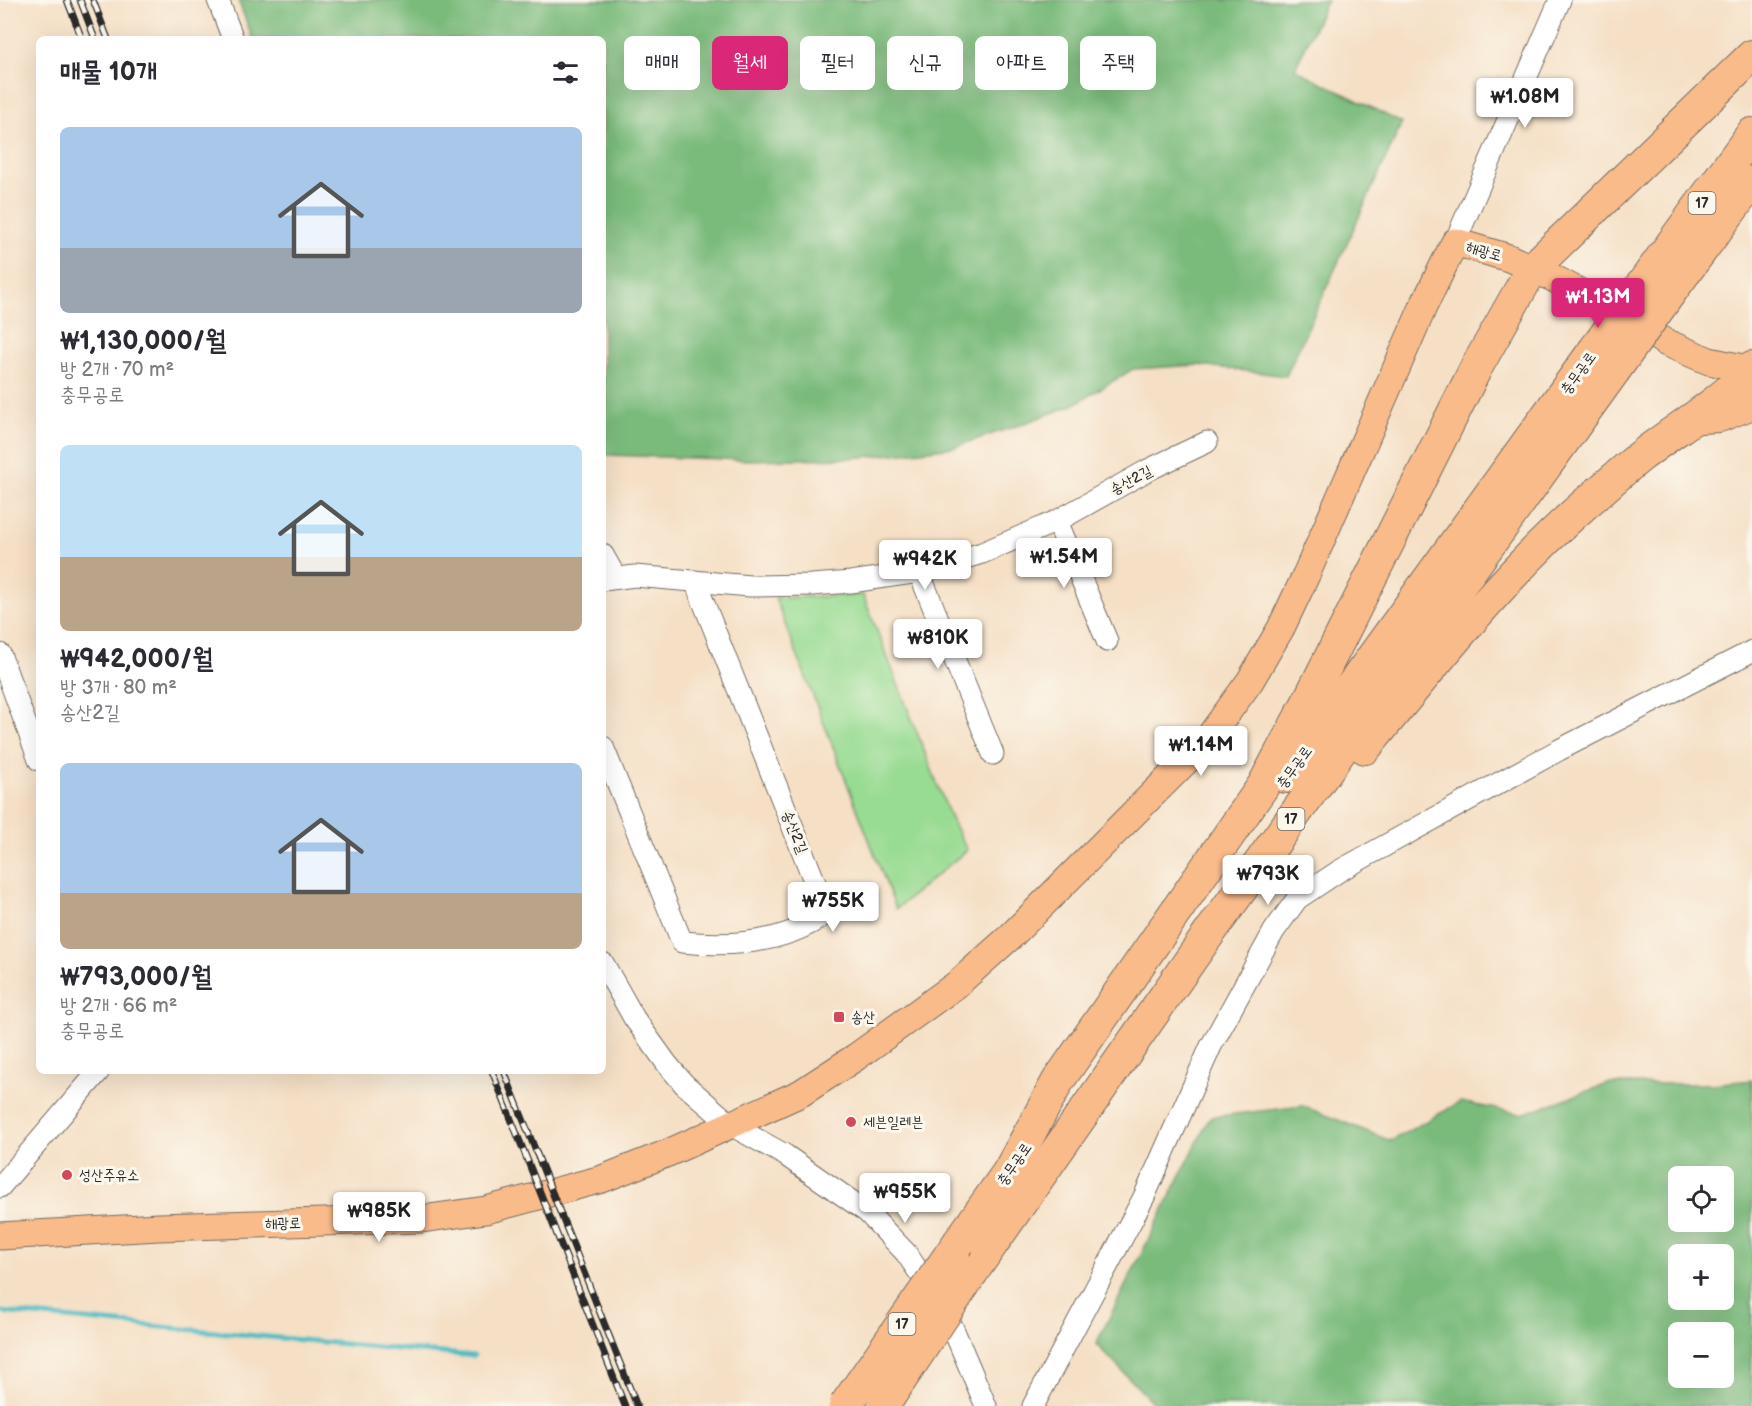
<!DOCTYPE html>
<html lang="ko">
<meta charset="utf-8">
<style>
:root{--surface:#fff;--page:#f7f7f7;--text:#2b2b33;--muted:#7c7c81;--accent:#db2777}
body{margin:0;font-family:"Balsamiq Sans","Poor Story",sans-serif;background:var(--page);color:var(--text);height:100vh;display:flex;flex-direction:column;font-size:22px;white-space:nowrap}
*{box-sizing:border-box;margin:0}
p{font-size:20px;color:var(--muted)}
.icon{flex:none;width:33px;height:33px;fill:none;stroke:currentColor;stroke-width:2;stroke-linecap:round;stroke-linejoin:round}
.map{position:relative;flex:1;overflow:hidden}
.panel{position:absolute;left:36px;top:36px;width:570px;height:1038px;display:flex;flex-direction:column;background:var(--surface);border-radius:9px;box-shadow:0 6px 24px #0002}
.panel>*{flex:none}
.banner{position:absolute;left:624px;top:36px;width:570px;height:54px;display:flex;gap:12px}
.tools{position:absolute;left:1668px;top:1166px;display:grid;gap:12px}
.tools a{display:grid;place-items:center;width:66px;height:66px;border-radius:9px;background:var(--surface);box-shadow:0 6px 24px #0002;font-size:30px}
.price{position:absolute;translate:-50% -51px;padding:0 14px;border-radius:6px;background:#fff;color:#222;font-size:20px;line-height:39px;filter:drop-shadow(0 2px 3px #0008)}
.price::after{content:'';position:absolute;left:50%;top:36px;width:18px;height:14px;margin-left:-9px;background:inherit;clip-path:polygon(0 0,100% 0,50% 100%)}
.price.selected{background:var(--accent);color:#fff}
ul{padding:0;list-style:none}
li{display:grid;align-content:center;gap:12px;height:318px;padding:0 24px}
li span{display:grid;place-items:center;height:186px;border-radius:9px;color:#555}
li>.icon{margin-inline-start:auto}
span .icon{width:108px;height:108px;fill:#fffc;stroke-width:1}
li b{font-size:26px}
h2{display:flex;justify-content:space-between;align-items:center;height:72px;padding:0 24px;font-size:26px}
.pill{padding:0 21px;border-radius:9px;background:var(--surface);box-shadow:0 6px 24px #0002;font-size:21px;line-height:54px}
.pill.selected{background:var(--accent);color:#fff}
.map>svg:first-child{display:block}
</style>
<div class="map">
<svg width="1752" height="1406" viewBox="0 0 1752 1406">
<rect width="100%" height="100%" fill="#fbf7ec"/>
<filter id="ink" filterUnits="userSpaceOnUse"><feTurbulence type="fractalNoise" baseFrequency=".0167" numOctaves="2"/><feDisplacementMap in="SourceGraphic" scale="12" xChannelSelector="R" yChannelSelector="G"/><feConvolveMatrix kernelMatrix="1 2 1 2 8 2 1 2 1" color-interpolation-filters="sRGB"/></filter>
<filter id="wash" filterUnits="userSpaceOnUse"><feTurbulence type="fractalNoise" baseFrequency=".008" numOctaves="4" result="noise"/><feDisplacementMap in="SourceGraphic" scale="24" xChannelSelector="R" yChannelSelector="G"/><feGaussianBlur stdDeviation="1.35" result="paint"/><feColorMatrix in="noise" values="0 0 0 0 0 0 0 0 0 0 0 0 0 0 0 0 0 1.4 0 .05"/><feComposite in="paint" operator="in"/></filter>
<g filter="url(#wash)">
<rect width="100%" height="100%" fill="#f5dfc5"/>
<polygon fill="#98db92" stroke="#62835e" stroke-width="1.5" points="863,595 951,819 967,850 896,909 775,598"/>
<g fill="#7abb7c" stroke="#527354" stroke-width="1.5" fill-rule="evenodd">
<polygon points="238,0 1327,0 1295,69 1402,123 1286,376 1199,365 1133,369 1073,405 1022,424 954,447 904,453 851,458 748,460 607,455 603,454 603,39 253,39"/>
<path d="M1752,1080V1406H1156L1096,1344L1210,1117L1303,1106L1391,1141L1460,1102L1522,1114L1608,1084H1712ZM1678,1176H1724V1221H1678ZM1678,1254H1724V1299H1678ZM1678,1332H1724V1377H1678Z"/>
</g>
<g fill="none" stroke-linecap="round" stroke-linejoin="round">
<polyline stroke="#4ebcc3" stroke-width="5" points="0,1312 474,1356"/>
</g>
</g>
<g filter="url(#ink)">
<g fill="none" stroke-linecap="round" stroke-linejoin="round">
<g stroke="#726a61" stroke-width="23">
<g id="minor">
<polyline points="218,0 233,39"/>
<polyline points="1455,242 1560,0"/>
<polyline points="1057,521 1107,641"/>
<polyline points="603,555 616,578"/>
<polyline points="919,572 993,754"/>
<polyline points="603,580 635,576 750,586 812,585 851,582 919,572 982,553 1057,521 1148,470 1207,442"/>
<polyline points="0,654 39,760"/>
<path d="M603,747L682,942C731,947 786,943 827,913L695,581"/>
<polyline points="603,963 634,1018 667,1064 684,1084 731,1125 785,1155 867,1212 906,1253 946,1312 986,1406"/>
<polyline points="0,1187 99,1071"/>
<polyline points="1033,1406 1144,1197 1211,1046 1274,931 1297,899 1339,871 1559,750 1752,651"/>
</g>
</g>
<g stroke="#726a61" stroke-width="29">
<polyline id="major" points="0,1236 159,1227 422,1219 486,1210 602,1179 668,1153 801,1093 856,1057 956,985 1011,936 1207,740 1250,681 1281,628 1306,575 1424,305 1455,242 1509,258 1551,277 1594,300 1667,343 1709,361 1752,370"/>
</g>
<g stroke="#726a61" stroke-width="34">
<g id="highway">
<polyline points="1652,271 1752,134"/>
<polyline points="1674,287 1752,182"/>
<polyline points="1701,417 1719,416 1752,403"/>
<path d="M1365,748C1435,663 1503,576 1585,504C1604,488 1622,471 1641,456C1678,427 1720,404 1752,368"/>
<polyline points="1286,777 1593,352"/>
<polyline points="1009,1171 1058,1081 1263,786 1309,700 1476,368 1532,269 1752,56"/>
<polyline points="959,1242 1021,1154"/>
<polyline points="973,1271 1203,942 1614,371"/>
</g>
</g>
<use href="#minor" stroke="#fff" stroke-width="21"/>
<use href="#major" stroke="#fabb8b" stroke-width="27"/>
<use href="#highway" stroke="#fabb8b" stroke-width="32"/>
<g stroke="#2b2b2b" stroke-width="7">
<g id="rail">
<polyline points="67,0 82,39"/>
<polyline points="80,0 95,39"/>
<polyline points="93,0 108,39"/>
<polyline points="492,1071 625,1406"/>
<polyline points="504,1071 637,1406"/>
</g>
</g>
<use href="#rail" stroke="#fbf7ec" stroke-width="4.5" stroke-dasharray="14" stroke-linecap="butt"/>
<g stroke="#726a61" stroke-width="34" stroke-linecap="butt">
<g id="highway-bridge">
<polyline points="1593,352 1652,271"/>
<polyline points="1614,371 1674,287"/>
<polyline points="845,1406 959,1242"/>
<polyline points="883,1406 973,1271"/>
</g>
</g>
<use href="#highway-bridge" stroke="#fabb8b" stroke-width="32"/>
</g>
</g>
<g fill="#d1495b" stroke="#fbf7ec" stroke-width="2">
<rect x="833" y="1011" width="12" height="12" rx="3"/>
<circle cx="851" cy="1122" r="6"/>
<circle cx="67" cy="1175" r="6"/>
</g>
<g text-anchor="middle" stroke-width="6" stroke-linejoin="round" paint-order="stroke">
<g fill="#fbf7ec" stroke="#696865" stroke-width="1.5">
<rect x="1688.5" y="192" width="27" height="22" rx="4.5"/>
<rect x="1277.5" y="808" width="27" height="22" rx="4.5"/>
<rect x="888.5" y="1313" width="27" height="22" rx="4.5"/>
</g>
<g font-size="14" font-weight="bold" fill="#2b2b2b">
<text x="1702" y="208">17</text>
<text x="1291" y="824">17</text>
<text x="902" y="1329">17</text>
</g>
<g font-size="15" fill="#2b2b2b" stroke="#fbf7ec">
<text transform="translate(1484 251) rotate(16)" y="5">해광로</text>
<text transform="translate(1578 373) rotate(-54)" y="5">충무공로</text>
<text transform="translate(1131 480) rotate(-28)" y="5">송산2길</text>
<text transform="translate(1294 767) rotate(-54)" y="5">충무공로</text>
<text transform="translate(795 832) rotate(68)" y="5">송산2길</text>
<text transform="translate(1014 1164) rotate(-55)" y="5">충무공로</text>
<text transform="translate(283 1223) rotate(-1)" y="5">해광로</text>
</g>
<g font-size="15" fill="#2b2b2b" stroke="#fbf7ec" text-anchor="start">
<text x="851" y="1022">송산</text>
<text x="863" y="1127">세븐일레븐</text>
<text x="79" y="1180">성산주유소</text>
</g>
</g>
</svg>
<div class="tools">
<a><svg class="icon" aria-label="locate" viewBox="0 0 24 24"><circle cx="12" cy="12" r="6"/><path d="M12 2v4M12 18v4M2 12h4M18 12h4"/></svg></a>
<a>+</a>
<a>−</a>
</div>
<b class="price" style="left:1525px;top:129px">₩1.08M</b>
<b class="price selected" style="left:1598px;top:329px">₩1.13M</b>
<b class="price" style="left:1064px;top:589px">₩1.54M</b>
<b class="price" style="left:925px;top:591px">₩942K</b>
<b class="price" style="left:938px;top:670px">₩810K</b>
<b class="price" style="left:1201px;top:777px">₩1.14M</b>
<b class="price" style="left:1268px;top:906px">₩793K</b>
<b class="price" style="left:833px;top:933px">₩755K</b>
<b class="price" style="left:905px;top:1224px">₩955K</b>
<b class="price" style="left:379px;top:1243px">₩985K</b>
<div class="banner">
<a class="pill">매매</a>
<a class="pill selected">월세</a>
<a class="pill">필터</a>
<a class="pill">신규</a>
<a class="pill">아파트</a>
<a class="pill">주택</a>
</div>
<section class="panel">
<h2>매물 10개<svg class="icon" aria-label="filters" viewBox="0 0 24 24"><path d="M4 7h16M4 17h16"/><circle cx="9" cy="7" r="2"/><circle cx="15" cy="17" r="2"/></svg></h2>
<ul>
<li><span style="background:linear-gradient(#a9c7e8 65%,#9aa5b1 0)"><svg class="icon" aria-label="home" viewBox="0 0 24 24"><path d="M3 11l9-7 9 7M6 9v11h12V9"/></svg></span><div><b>₩1,130,000/월</b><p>방 2개 · 70 m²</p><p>충무공로</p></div></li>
<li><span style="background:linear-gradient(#bfe0f5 60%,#b9a48a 0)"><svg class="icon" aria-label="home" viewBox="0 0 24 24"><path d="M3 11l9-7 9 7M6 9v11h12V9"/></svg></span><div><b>₩942,000/월</b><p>방 3개 · 80 m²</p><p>송산2길</p></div></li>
<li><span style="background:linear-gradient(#a9c7e8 70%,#b9a48a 0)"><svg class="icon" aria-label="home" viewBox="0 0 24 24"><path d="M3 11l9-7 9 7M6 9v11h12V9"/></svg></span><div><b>₩793,000/월</b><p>방 2개 · 66 m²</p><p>충무공로</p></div></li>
</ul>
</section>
</div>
